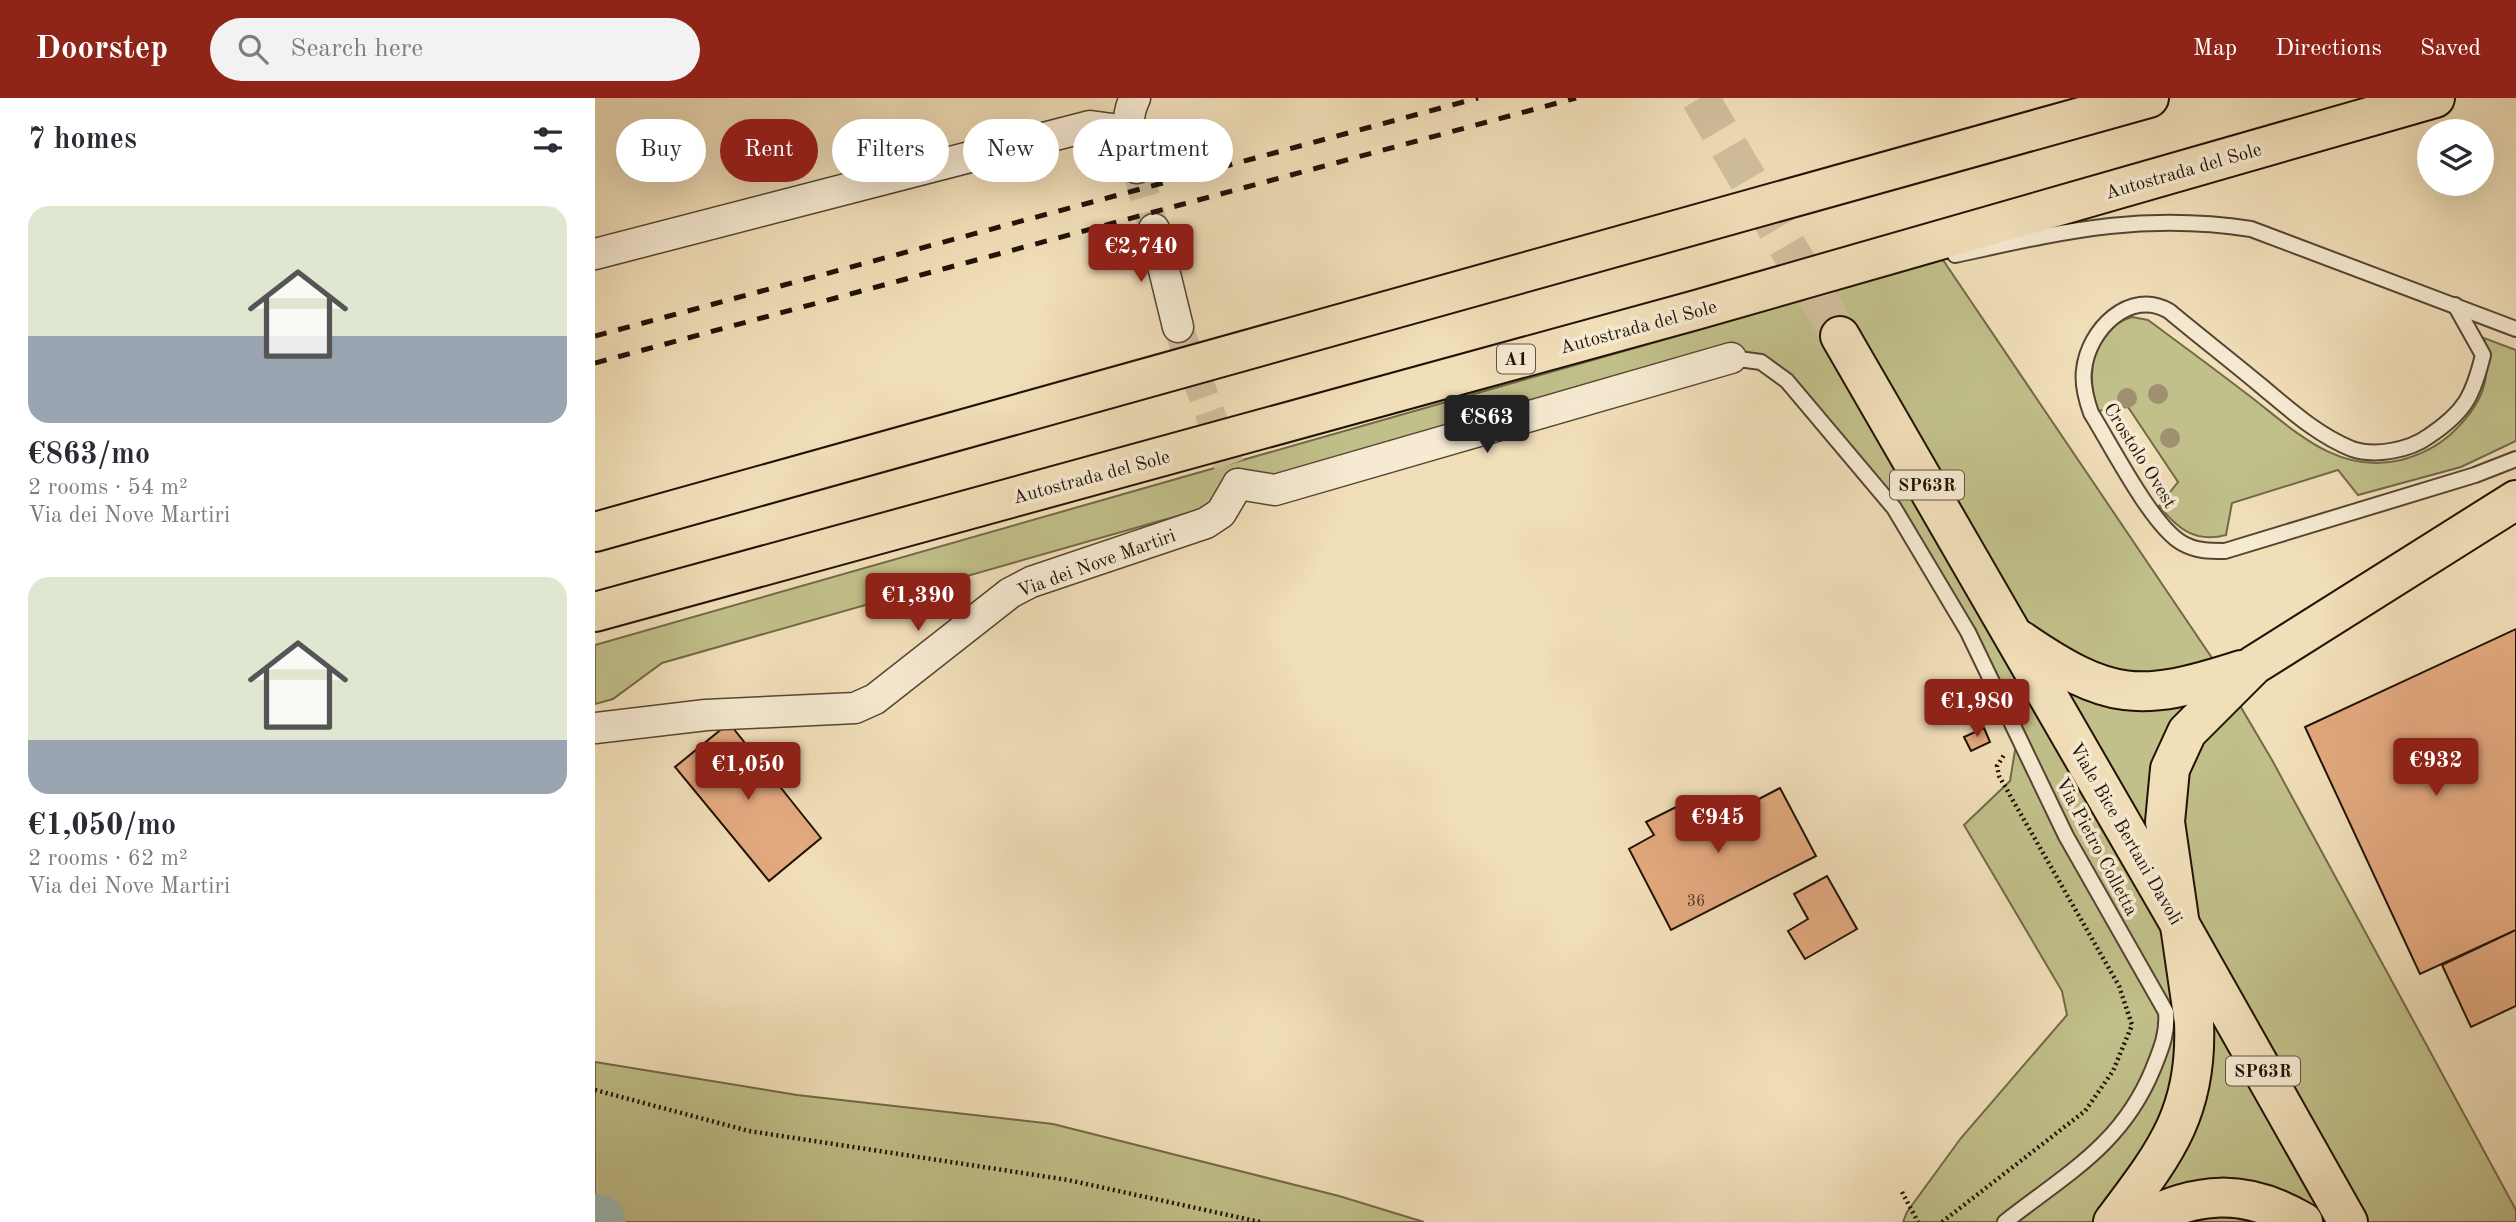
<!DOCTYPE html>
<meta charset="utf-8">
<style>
:root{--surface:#fff;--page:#f2f2f3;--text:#2b2b33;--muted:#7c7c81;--accent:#8f2418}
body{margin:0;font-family:"Old Standard TT",serif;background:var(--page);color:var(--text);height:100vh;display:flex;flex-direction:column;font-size:26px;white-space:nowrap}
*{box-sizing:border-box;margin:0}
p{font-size:23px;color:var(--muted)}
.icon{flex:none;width:38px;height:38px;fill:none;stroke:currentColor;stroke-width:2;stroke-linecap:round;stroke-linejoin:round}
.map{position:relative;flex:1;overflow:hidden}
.panel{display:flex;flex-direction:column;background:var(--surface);width:595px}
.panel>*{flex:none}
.hud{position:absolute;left:21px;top:21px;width:665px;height:63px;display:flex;gap:14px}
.fabs{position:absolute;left:1822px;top:21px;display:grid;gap:14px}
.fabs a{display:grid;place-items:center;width:77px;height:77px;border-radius:50%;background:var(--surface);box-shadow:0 7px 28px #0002;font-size:35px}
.price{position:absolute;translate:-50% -60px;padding:0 16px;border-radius:7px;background:var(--accent);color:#fff;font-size:23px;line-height:46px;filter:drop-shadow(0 2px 4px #0008)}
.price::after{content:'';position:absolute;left:50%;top:42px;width:21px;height:16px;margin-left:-10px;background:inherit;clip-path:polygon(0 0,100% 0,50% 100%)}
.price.active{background:#222;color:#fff}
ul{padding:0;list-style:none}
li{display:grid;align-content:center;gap:14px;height:371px;padding:0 28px}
li span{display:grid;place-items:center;height:217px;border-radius:21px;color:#555}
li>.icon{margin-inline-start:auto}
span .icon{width:126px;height:126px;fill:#fffc;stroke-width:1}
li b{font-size:30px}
h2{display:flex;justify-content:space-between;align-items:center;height:84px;padding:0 28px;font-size:30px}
.pill{padding:0 24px;border-radius:32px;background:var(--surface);box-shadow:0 7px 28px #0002;font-size:24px;line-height:63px}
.pill.active{background:var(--accent);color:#fff}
header{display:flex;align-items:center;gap:42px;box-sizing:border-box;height:98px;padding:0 35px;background:var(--accent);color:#fff}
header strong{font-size:33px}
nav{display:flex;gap:38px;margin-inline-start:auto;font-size:24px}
.search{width:490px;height:63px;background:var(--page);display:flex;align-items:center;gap:18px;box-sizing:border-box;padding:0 24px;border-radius:38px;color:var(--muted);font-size:26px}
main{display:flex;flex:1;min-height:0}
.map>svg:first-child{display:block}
</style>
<header>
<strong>Doorstep</strong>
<div class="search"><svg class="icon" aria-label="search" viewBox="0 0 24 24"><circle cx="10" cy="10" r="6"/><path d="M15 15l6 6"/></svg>Search here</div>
<nav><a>Map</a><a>Directions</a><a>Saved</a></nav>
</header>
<main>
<section class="panel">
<h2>7 homes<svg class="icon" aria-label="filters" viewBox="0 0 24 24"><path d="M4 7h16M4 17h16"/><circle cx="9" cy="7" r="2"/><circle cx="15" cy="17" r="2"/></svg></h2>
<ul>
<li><span style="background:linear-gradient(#dfe7d0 60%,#9aa5b1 0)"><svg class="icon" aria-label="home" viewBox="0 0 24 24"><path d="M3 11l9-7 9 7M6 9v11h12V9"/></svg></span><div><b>€863/mo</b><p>2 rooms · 54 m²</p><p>Via dei Nove Martiri</p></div></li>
<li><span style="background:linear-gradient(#dfe7d0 75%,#9aa5b1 0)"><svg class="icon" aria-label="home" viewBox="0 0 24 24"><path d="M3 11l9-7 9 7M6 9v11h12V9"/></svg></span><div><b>€1,050/mo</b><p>2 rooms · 62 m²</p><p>Via dei Nove Martiri</p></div></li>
</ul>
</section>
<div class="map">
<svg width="1921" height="1124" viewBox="0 0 1921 1124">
<rect width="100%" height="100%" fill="#f1dfb9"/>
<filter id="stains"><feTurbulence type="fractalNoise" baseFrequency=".00286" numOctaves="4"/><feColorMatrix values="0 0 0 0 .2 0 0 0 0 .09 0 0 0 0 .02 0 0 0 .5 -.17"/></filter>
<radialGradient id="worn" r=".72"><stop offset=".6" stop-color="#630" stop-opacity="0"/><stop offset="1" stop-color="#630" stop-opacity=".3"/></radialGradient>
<g fill="#c1c08a" stroke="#726948" stroke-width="2">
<polygon points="1348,162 1617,560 1677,662 1921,1112 1921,1124 1308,1124 1312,1114 1366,1040 1472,917 1467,893 1369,727 1415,683 1423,634 1299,410 1166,264 1136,260 67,565 18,601 0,606 0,547"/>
<path d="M1537,219L1553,222C1587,247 1622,273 1656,299C1701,334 1744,377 1806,362C1825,357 1843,348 1857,335C1888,306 1897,281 1889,240L1921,252V343L1866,369L1763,397L1743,372L1637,405L1631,437C1600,445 1583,431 1564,408L1583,384L1533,309L1503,313C1491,277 1495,232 1537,219Z"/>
<polygon points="0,964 202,997 458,1026 744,1098 829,1124 0,1124"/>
</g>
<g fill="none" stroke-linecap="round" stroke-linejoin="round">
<polyline stroke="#9cbbb6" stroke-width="54" points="0,1123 4,1124"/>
</g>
<g fill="#e3a97f" stroke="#221206" stroke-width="2">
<polygon points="1921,531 1921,832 1825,876 1710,629"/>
<polygon points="134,625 226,740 174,783 80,669"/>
<polygon points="1389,630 1395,644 1376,653 1369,639"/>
<polygon points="1185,690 1221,758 1076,832 1034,751 1059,737 1051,724 1089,705 1097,719 1115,710 1126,731 1141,723 1137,715"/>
<polygon points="1232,778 1262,831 1210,861 1193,833 1213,821 1199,796"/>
<polygon points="1921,832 1921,908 1876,929 1847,867"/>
</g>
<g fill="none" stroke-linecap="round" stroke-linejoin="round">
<g stroke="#d2c09e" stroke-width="30" stroke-dasharray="30 15" stroke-linecap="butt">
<polyline points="542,70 559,131"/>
<polyline points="583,229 634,367"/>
</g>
<polyline stroke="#d2c09e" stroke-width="38" stroke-dasharray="38 19" stroke-linecap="butt" points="1105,0 1245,238"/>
<g stroke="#564533" stroke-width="18">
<g id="service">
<path d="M1360,157C1466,134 1546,114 1656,131L1921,231"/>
<path d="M1860,207L1888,257C1878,298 1870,314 1834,338C1815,352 1780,359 1757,351C1722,337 1694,311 1665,287C1635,262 1604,238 1574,213C1535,190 1493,232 1489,272C1487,287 1491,301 1496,315C1516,347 1557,428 1587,445C1601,453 1614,453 1630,453L1880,377L1921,361"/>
<path d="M1136,260L1166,264L1192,283L1299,410L1373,534L1471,738L1571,914C1573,935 1566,951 1558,971C1527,1047 1471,1076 1410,1124"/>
</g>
</g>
<g stroke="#564533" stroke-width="33">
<g id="minor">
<path d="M540,0C528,23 536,46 542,70"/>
<polyline points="559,131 583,229"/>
<polyline points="0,156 495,28 533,33"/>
<polyline points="643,386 680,392 1136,260"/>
<polyline points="0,630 111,617 260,610 280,601 415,495 436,484 611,425 626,415 643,386"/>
</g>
</g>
<g stroke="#221206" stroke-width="42">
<g id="trunk">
<polyline points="1245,238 1583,823 1753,1124"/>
<path d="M1425,542C1514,603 1544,605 1646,572"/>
<path d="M1518,1124C1569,1056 1603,1015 1599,924L1570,724L1575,671L1592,634L1659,567L1921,402"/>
<path d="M1543,1124C1602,1093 1650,1090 1708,1124"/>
</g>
</g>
<g stroke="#221206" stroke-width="42">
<g id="motorway">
<polyline points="0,434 1554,0"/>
<polyline points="0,514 1101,212 1840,0"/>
</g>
</g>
<g stroke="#221206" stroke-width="4.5" stroke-dasharray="2 3.5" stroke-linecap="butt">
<polyline points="0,992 154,1033 473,1082 665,1124"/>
<polyline points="1307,1094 1323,1124"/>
<polyline points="1347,1124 1490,1013 1518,973 1537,927 1524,888 1404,678 1402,668 1409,657"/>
</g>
<use href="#service" stroke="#f6ead2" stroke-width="14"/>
<use href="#minor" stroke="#f6ead2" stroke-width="30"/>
<use href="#trunk" stroke="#f1dfb9" stroke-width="38"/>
<use href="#motorway" stroke="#f1dfb9" stroke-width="38"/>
<g stroke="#221206" stroke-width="5" stroke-dasharray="12 12" stroke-linecap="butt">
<polyline points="0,238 883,0"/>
<polyline points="0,265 981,0"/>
</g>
</g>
<g fill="#9e9070">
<circle cx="1563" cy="296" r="10"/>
<circle cx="1532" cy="300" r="10"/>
<circle cx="1575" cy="340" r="10"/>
</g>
<g text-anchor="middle" stroke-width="7" stroke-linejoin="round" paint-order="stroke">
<g font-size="16" fill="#523824">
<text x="1101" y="808">36</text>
</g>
<g fill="#f6ead2" stroke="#625343" stroke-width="2">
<rect x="902" y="246.5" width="38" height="29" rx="5"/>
<rect x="1295" y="372.5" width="74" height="29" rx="5"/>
<rect x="1631" y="958.5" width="74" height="29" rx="5"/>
</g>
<g font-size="18" font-weight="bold" fill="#221206">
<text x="921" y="267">A1</text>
<text x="1332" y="393">SP63R</text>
<text x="1668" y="979">SP63R</text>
</g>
<g font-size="19" fill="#221206" stroke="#f6ead2">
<text transform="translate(1588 72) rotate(-16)" y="7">Autostrada del Sole</text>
<text transform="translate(1043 228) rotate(-15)" y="7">Autostrada del Sole</text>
<text transform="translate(1546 357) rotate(58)" y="7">Crostolo Ovest</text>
<text transform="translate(496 378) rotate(-15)" y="7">Autostrada del Sole</text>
<text transform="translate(501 464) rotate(-20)" y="7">Via dei Nove Martiri</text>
<text transform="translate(1532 735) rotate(60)" y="7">Viale Bice Bertani Davoli</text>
<text transform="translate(1503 748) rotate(62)" y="7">Via Pietro Colletta</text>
</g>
</g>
<rect width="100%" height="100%" filter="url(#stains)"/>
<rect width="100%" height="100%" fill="url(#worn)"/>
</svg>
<div class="fabs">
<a><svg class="icon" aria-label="layers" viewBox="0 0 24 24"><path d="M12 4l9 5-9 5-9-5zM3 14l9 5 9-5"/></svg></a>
</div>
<b class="price" style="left:546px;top:186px">€2,740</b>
<b class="price active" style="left:892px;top:357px">€863</b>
<b class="price" style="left:323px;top:535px">€1,390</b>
<b class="price" style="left:1382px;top:641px">€1,980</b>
<b class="price" style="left:1841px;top:700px">€932</b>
<b class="price" style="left:153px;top:704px">€1,050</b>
<b class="price" style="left:1123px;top:757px">€945</b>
<div class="hud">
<a class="pill">Buy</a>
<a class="pill active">Rent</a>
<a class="pill">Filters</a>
<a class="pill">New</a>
<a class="pill">Apartment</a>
</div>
</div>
</main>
